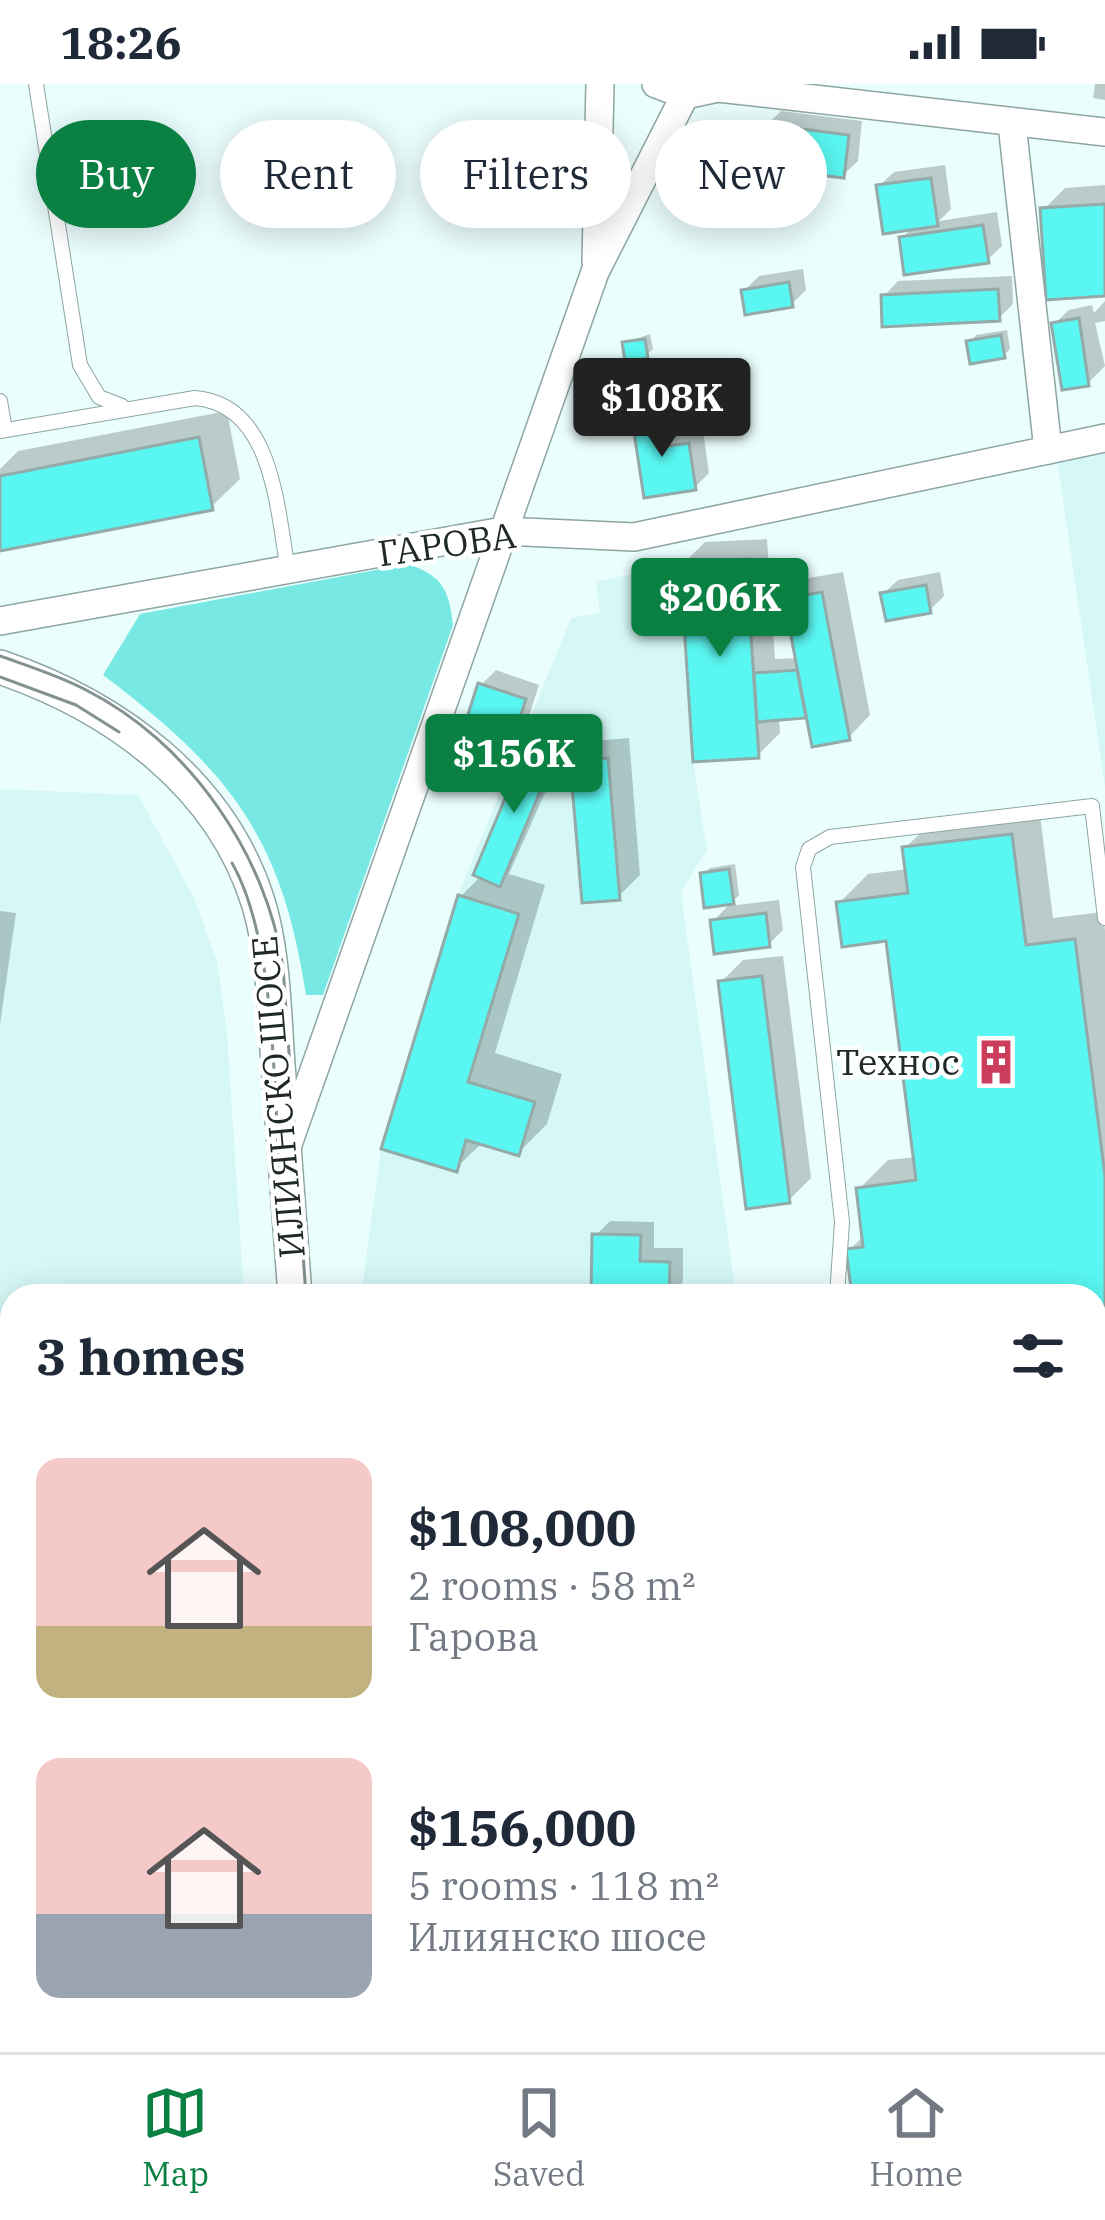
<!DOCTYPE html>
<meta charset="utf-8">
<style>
:root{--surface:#fff;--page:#f6f6f7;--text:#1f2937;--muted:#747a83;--line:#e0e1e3;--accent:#0b8043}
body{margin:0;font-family:"IBM Plex Serif",serif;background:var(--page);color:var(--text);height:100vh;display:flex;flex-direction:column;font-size:45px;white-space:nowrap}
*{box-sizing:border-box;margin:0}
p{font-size:39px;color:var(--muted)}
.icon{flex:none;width:66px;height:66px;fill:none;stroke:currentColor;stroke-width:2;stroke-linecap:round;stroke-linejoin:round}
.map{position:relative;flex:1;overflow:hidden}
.details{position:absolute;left:0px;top:1200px;width:1107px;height:768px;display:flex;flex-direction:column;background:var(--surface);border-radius:36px 36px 0 0;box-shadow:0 6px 30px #0003}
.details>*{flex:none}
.top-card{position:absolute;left:36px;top:36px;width:1035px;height:108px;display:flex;gap:24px}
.price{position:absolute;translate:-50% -102px;padding:0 27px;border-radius:12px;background:var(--accent);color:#fff;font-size:39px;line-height:78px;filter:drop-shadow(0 3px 6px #0008)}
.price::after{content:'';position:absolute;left:50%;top:72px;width:36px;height:27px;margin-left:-18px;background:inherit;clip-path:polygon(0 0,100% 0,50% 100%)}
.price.current{background:#222;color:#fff}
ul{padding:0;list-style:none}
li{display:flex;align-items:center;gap:36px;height:300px;padding:0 36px}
li span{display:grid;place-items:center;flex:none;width:336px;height:240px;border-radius:24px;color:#555}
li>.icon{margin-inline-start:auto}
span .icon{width:144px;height:144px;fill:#fffc;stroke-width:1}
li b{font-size:51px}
h2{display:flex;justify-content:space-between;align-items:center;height:144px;padding:0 36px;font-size:51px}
.chip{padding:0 42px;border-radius:54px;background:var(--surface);box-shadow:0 6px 30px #0003;font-size:42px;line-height:108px}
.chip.current{background:var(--accent);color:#fff}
.status{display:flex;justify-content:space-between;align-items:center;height:84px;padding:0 60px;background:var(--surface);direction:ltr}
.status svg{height:33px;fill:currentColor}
.menu{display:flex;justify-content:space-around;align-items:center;height:168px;border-top:3px solid var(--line);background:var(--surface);font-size:33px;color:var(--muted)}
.menu a{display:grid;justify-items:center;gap:6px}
.menu .current{color:var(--accent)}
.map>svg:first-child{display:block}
</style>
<div class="status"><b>18:26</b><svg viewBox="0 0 49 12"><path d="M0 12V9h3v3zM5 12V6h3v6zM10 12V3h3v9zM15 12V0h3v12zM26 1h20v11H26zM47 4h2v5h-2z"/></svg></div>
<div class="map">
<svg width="1105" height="1968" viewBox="0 0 1105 1968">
<rect width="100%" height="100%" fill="#eafefd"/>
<g fill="#d5f8f6">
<polygon points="1105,366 1105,703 1057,375"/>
<polygon points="680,479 693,678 707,766 681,808 736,1212 361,1212 381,1065 458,811 571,534 600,529 596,498"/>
<polygon points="0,705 138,711 195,816 217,878 227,947 244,1212 12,1212 12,1907 0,1909"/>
</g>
<path fill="#78e8e4" d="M408,480C443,492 449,506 453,541L323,911H306C282,752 229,686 103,591L140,530Z"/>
<g fill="#0003">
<polygon points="1095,0 1105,0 1105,16 1093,14"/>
<polygon points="781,27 862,37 858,77 843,91 766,42"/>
<polygon points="945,81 951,125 939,137 997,128 1002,162 987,176 902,154 914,142 879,102 894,88"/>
<polygon points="1105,101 1105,209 1043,126 1065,104"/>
<polygon points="803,185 806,206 792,220 744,207 759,192"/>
<polygon points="1012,192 1013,220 999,234 884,212 898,197"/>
<polygon points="1105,217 1105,237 1095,239 1105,282 1088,299 1054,240 1069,226 1092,221 1094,229"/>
<polygon points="1007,246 1010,265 1003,272 970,258 976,251"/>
<polygon points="650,250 653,265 646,271 625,259"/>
<polygon points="677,318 682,350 703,346 709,389 695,403 635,336 650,322"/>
<polygon points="227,327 240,395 211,423 0,451 0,385 18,367"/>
<polygon points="767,455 775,575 798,574 787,516 809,494 843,488 870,631 849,653 808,628 779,633 780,649 758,671 683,480 705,458"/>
<polygon points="940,488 944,512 930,526 883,510 898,496"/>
<polygon points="496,586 539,601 513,682 498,696 481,601"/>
<polygon points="544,649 567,659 509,790 545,801 495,969 562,990 547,1040 518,1069 483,1058 456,1084 460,813 481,792 529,663"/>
<polygon points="629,654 640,791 618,813 573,679 595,657"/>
<polygon points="1039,723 1053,834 1103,828 1105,847 1105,1287 1095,1288 1095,1212 855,1212 849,1166 865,1151 859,1105 888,1076 916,1073 888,854 839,819 868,790 908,785 905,764 934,736"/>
<polygon points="735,780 739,811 728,822 779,816 783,846 769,860 713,837 732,818 703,790 710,784"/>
<polygon points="0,827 16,829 0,940"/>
<polygon points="783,872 811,1094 789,1116 721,898 743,876"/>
<polygon points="610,1137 654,1138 654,1164 683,1164 683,1198 669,1212 594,1212 595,1152"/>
<polygon points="1105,1372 1105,1533 1095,1534 1095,1373"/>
</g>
<g fill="#5af7f2" stroke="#92aaa8" stroke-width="3">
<polygon points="763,40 849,51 844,94 758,84"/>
<polygon points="931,94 938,142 883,150 876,101"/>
<polygon points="1105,120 1105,212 1046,216 1040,124"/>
<polygon points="983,141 989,179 904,191 899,153"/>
<polygon points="789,198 793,223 745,231 741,206"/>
<polygon points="998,205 1000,237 882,243 881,211"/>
<polygon points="1079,234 1089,302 1062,306 1051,239"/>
<polygon points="1001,251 1005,274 970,280 966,257"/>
<polygon points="645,255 648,274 625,278 622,258"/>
<polygon points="663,331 668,362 689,359 696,406 644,414 632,335"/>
<polygon points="199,353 213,426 0,467 0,392"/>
<polygon points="746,475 759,674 693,678 680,479"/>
<polygon points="926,501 931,529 886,537 880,509"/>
<polygon points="822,508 850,656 812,663 784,515"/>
<polygon points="797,586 806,634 757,638 754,589"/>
<polygon points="478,599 526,615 499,699 451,684"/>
<polygon points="527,662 554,674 500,803 473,791"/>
<polygon points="608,674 620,816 582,819 570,677"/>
<polygon points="1012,750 1026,861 1075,855 1105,1092 1105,1290 1095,1291 1095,1212 852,1212 846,1165 863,1163 856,1104 916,1096 886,857 842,863 836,818 908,809 902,763"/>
<polygon points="729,785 734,820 704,824 700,789"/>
<polygon points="458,811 519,830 468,998 535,1018 519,1072 466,1056 457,1088 381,1065"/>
<polygon points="766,829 770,863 714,870 710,836"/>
<polygon points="762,892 790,1119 746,1125 718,897"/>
<polygon points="592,1150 641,1151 640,1177 670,1178 669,1212 591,1212"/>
<polygon points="1105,1389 1105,1536 1095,1537 1095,1391"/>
<polygon points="1105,1550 1105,1611 1095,1612 1095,1551"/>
</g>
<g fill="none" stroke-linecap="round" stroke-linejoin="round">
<g stroke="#8da5a3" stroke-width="16">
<g id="service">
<polyline points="36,0 80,281 99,313 122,322"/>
<polyline points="0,317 5,346"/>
<path d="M0,347L195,314C273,320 277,425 288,486"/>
<polyline points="837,1212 842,1138 803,783 809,765 830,753 1092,722 1105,834"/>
<polyline points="1095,1368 1105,1364"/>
<polyline points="1095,1765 1105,1838"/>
</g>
</g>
<g stroke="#8da5a3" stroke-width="30">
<g id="minor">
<polyline points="656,0 685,11"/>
<polyline points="1012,40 1048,366"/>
<polyline points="596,178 600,0"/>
<polyline points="0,537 503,447 634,453 1105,354"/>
<polyline points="287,1063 595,188 685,11 718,4 1105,48"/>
<polyline points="1095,1855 1105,1854"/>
</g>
</g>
<g stroke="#8da5a3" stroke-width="36">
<g id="tertiary">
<path d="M0,583C114,622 222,699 259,821C275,876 274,936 279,993C284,1066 290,1139 295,1212"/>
<polyline points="350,1956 351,1968"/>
</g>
</g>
<g stroke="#d7d8d8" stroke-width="45">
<g id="primary">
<polyline points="1095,1945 1105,1944"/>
<polyline points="760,1968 936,1956"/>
</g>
</g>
<use href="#service" stroke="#fff" stroke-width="14"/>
<use href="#minor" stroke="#fff" stroke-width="27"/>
<use href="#tertiary" stroke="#fff" stroke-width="33"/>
<use href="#primary" stroke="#aaf3f1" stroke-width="42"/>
<g stroke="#839190" stroke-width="3">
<path d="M0,572C28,582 60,592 86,606C189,658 267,771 283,883L306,1212"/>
<polyline points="0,593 76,621 119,648"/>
<path d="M232,779C279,861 274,1030 281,1127"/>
<polyline points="1095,1872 1105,1872"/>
<polyline points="59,1968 70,1956"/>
<polyline points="110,1968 119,1956"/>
</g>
</g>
<defs>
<g id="building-bare" transform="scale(3.6)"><path d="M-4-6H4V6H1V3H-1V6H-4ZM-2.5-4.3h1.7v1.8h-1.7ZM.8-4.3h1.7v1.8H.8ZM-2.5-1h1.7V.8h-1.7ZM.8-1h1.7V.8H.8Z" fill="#cc3c5c" stroke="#fff" stroke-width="2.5" paint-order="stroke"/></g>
</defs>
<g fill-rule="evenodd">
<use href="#building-bare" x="996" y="978"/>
</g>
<g text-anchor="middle" stroke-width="9" stroke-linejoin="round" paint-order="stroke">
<g font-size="36" fill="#202928" stroke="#fff">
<text transform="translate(447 460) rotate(-8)" y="13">ГАРОВА</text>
<text transform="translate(278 1013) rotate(-95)" y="13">ИЛИЯНСКО ШОСЕ</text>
</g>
<g font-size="36" fill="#202928" stroke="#fff" text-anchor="end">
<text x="960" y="991">Технос</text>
</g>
</g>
</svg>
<b class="price current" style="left:662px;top:376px">$108K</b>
<b class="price" style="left:720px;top:576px">$206K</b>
<b class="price" style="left:514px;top:732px">$156K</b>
<div class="top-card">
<a class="chip current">Buy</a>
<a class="chip">Rent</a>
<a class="chip">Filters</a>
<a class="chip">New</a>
</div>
<section class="details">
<h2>3 homes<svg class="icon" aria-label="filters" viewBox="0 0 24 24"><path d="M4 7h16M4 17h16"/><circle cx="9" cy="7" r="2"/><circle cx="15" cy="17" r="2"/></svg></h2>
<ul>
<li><span style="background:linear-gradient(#f6c9c9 70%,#c2b280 0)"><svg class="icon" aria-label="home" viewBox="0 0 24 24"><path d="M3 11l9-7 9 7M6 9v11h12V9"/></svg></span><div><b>$108,000</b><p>2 rooms · 58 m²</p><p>Гарова</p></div></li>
<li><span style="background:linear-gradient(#f6c9c9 65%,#9aa5b1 0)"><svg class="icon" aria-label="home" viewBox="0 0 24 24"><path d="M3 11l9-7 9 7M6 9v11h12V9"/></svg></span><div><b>$156,000</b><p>5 rooms · 118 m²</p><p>Илиянско шосе</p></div></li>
</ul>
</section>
</div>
<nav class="menu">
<a class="current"><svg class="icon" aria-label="map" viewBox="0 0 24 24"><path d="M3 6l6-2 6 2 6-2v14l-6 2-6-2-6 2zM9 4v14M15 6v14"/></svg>Map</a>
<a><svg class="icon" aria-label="saved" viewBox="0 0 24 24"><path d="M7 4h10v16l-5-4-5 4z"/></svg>Saved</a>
<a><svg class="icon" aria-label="home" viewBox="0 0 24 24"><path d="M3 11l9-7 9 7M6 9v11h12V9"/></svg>Home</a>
</nav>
